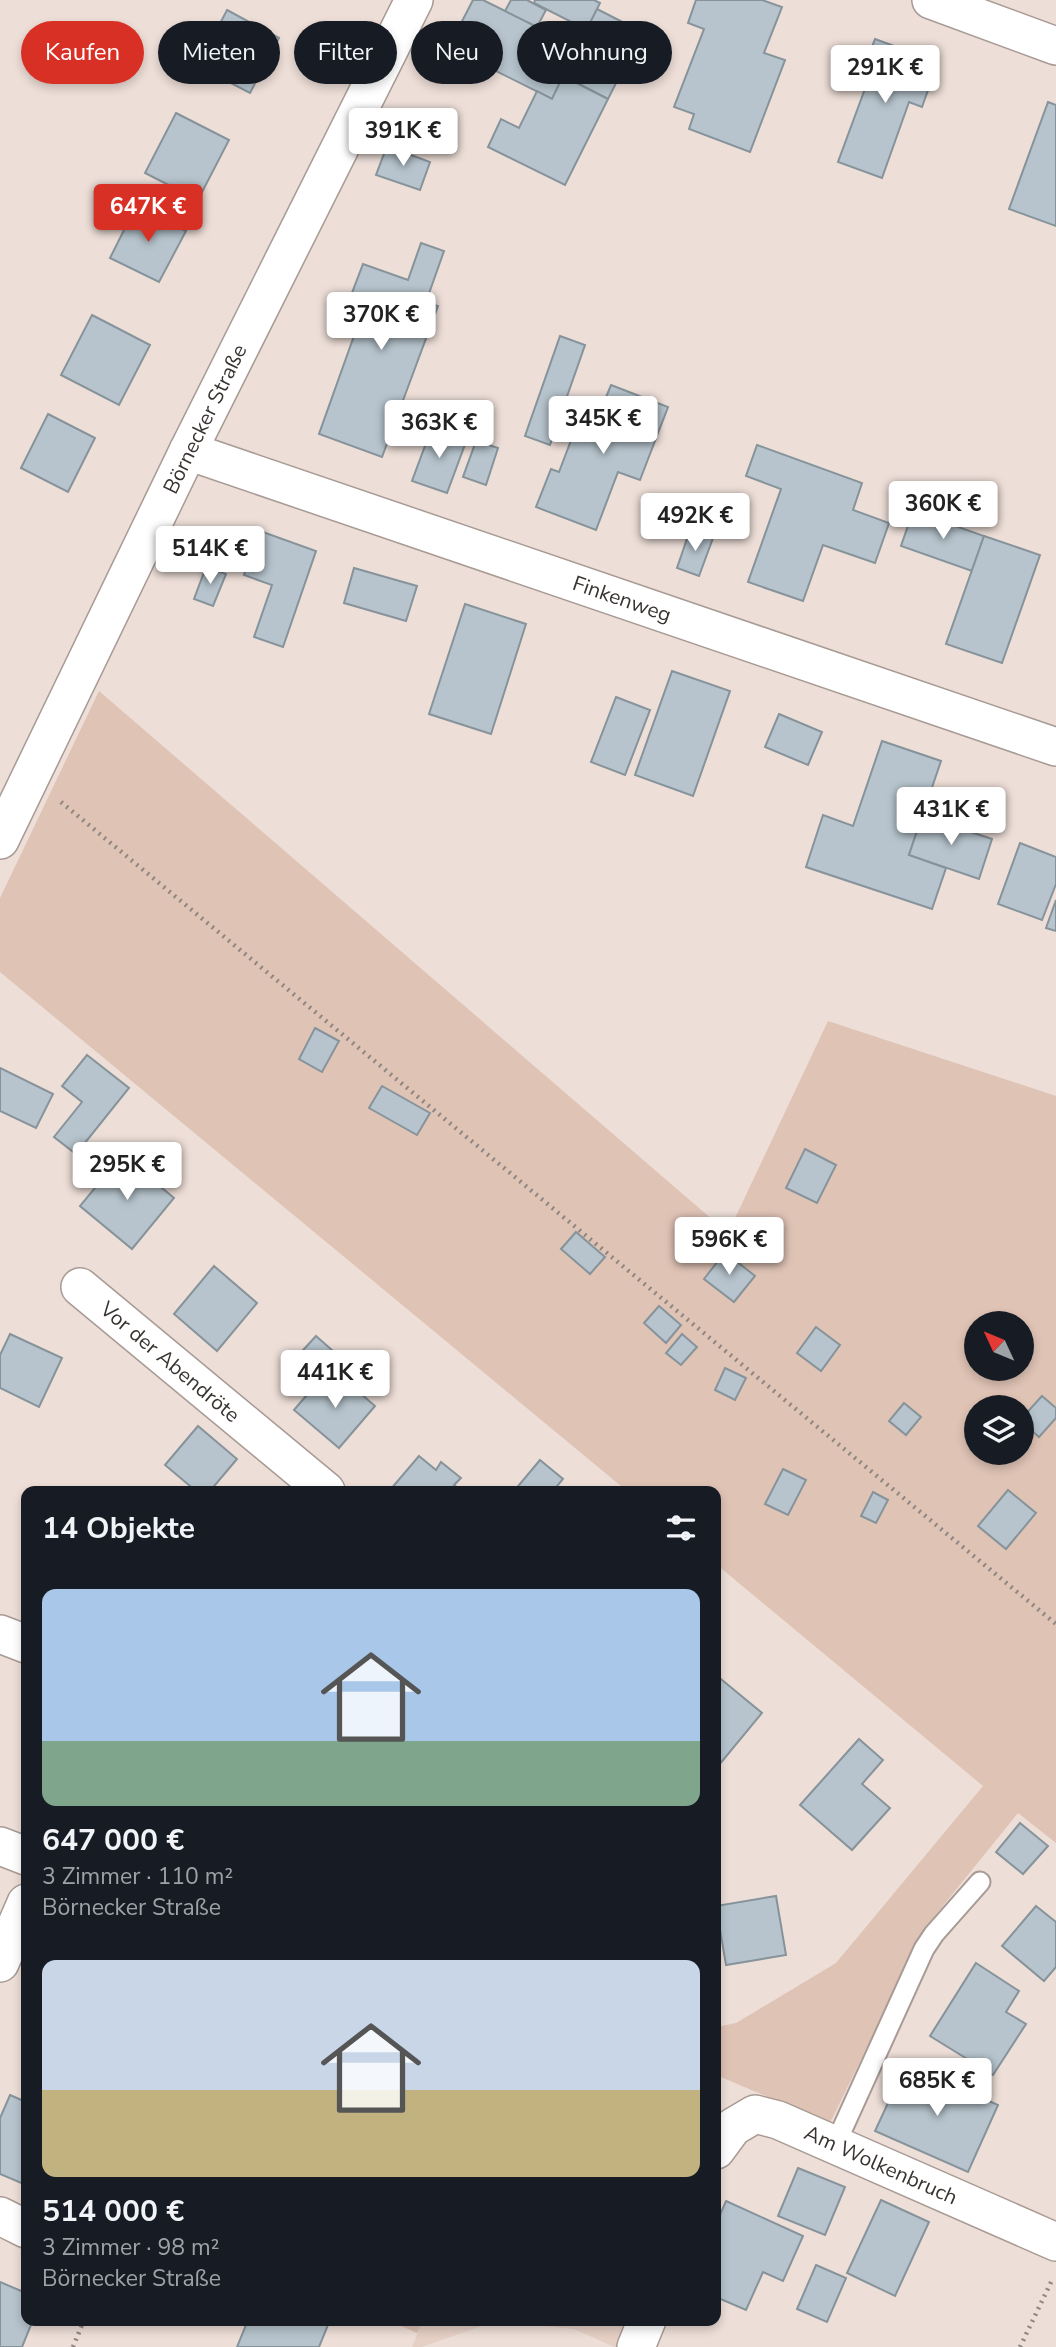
<!DOCTYPE html>
<html lang="de">
<meta charset="utf-8">
<style>
:root{--surface:#171b24;--page:#20242c;--text:#f1f3f6;--muted:#9ea1a6;--accent:#d93025}
body{margin:0;font-family:"Nunito Sans",sans-serif;background:var(--page);color:var(--text);height:100vh;display:flex;flex-direction:column;font-size:26px;white-space:nowrap}
*{box-sizing:border-box;margin:0}
p{font-size:23px;color:var(--muted)}
.icon{flex:none;width:38px;height:38px;fill:none;stroke:currentColor;stroke-width:2;stroke-linecap:round;stroke-linejoin:round}
.map{position:relative;flex:1;overflow:hidden}
.sheet{position:absolute;left:21px;top:1486px;width:700px;height:840px;display:flex;flex-direction:column;background:var(--surface);border-radius:14px;box-shadow:0 4px 10px #0003}
.sheet>*{flex:none}
.hud{position:absolute;left:21px;top:21px;width:700px;height:63px;display:flex;gap:14px}
.needle{width:46px;rotate:314deg}
.controls{position:absolute;left:964px;top:1311px;display:grid;gap:14px}
.controls a{display:grid;place-items:center;width:70px;height:70px;border-radius:50%;background:var(--surface);box-shadow:0 4px 10px #0003;font-size:35px}
.price{position:absolute;translate:-50% -60px;padding:0 16px;border-radius:7px;background:#fff;color:#222;font-size:23px;line-height:46px;filter:drop-shadow(0 2px 4px #0008)}
.price::after{content:'';position:absolute;left:50%;top:42px;width:21px;height:16px;margin-left:-10px;background:inherit;clip-path:polygon(0 0,100% 0,50% 100%)}
.price.active{background:var(--accent);color:#fff}
ul{padding:0;list-style:none}
li{display:grid;align-content:center;gap:14px;height:371px;padding:0 21px}
li span{display:grid;place-items:center;height:217px;border-radius:14px;color:#555}
li>.icon{margin-inline-start:auto}
span .icon{width:126px;height:126px;fill:#fffc;stroke-width:1}
li b{font-size:30px}
h2{display:flex;justify-content:space-between;align-items:center;height:84px;padding:0 21px;font-size:30px}
.pill{padding:0 24px;border-radius:32px;background:var(--surface);box-shadow:0 4px 10px #0003;font-size:24px;line-height:63px}
.pill.active{background:var(--accent);color:#fff}
.map>svg:first-child{display:block}
</style>
<div class="map">
<svg width="1056" height="2347" viewBox="0 0 1056 2347">
<rect width="100%" height="100%" fill="#edded7"/>
<g fill="#e6d0c5">
<polygon points="423,2320 496,2320 496,2321 422,2347 412,2347"/>
<polygon points="499,2321 633,2321 622,2347 614,2347 574,2329"/>
</g>
<g fill="#dfc3b5" fill-rule="evenodd">
<path d="M99,691L728,1233L828,1021L1056,1096V1843L1018,1813L925,1928L830,2123L716,2075V2027L736,2023L836,1963L983,1786L716,1564V1491H627L0,972V898ZM976,1323H1022V1368H976ZM976,1407H1022V1452H976Z"/>
<polygon points="390,2321 423,2320 423,2321 417,2333"/>
</g>
<g fill="#b7c4cd" stroke="#86939a" stroke-width="2">
<polygon points="473,0 483,0 578,47 552,99 486,66 483,73 445,54"/>
<polygon points="511,0 527,0 546,10 537,27 505,11"/>
<polygon points="535,0 594,0 600,3 587,30 534,3"/>
<polygon points="696,0 762,0 782,7 764,53 785,60 750,152 689,129 694,114 674,107 704,29 688,23"/>
<polygon points="597,9 642,32 608,99 563,76"/>
<polygon points="227,10 279,38 250,93 198,66"/>
<polygon points="875,39 938,62 922,107 909,102 882,178 838,162 866,86 858,84"/>
<polygon points="563,76 608,99 565,185 488,147 501,119 519,128 537,91 552,99"/>
<polygon points="1048,102 1056,105 1056,226 1009,209"/>
<polygon points="176,113 229,140 198,200 145,173"/>
<polygon points="387,146 430,162 420,190 376,175"/>
<polygon points="136,206 186,231 159,282 110,258"/>
<polygon points="421,243 444,251 426,302 438,306 382,457 319,434 355,333 339,327 363,264 408,280"/>
<polygon points="92,315 150,345 119,405 61,375"/>
<polygon points="560,336 585,345 550,445 525,436"/>
<polygon points="611,385 668,407 640,480 618,472 596,530 536,507 551,469 559,472 584,406 600,412"/>
<polygon points="48,414 95,438 68,492 21,468"/>
<polygon points="432,427 467,439 447,493 412,481"/>
<polygon points="476,441 498,448 486,485 463,477"/>
<polygon points="757,445 862,483 853,510 889,523 875,563 823,545 803,601 748,582 781,489 746,476"/>
<polygon points="913,511 984,536 972,571 901,546"/>
<polygon points="690,530 713,538 699,576 677,568"/>
<polygon points="260,531 316,551 283,647 254,637 272,585 244,575"/>
<polygon points="984,536 1040,555 1002,663 946,644"/>
<polygon points="206,567 226,574 213,606 194,599"/>
<polygon points="354,568 417,586 406,621 344,603"/>
<polygon points="465,604 526,624 491,734 429,714"/>
<polygon points="672,671 730,691 693,796 635,775"/>
<polygon points="616,697 650,710 625,775 591,762"/>
<polygon points="779,714 822,732 808,765 765,747"/>
<polygon points="882,741 941,761 909,855 946,868 932,909 806,867 823,815 853,826"/>
<polygon points="922,816 992,839 979,879 909,855"/>
<polygon points="1020,843 1056,857 1056,884 1042,920 998,904"/>
<polygon points="1056,900 1056,931 1046,928"/>
<polygon points="315,1028 339,1041 322,1072 299,1059"/>
<polygon points="87,1055 129,1088 76,1154 54,1137 82,1102 62,1086"/>
<polygon points="0,1068 53,1094 36,1128 0,1111"/>
<polygon points="382,1086 430,1113 417,1135 369,1108"/>
<polygon points="805,1149 836,1165 817,1203 786,1188"/>
<polygon points="122,1155 174,1198 132,1249 80,1206"/>
<polygon points="576,1232 605,1257 590,1274 561,1249"/>
<polygon points="725,1252 755,1276 734,1302 704,1279"/>
<polygon points="214,1266 257,1303 217,1351 174,1314"/>
<polygon points="659,1306 681,1325 666,1343 644,1323"/>
<polygon points="816,1327 840,1345 821,1371 797,1353"/>
<polygon points="10,1334 62,1358 39,1407 0,1388 0,1355"/>
<polygon points="682,1334 697,1347 681,1365 666,1353"/>
<polygon points="316,1336 341,1358 321,1381 295,1359"/>
<polygon points="725,1368 746,1378 735,1400 715,1390"/>
<polygon points="336,1372 375,1406 339,1448 294,1410 312,1389 318,1394"/>
<polygon points="1042,1396 1056,1408 1056,1418 1039,1437 1022,1422 1022,1418"/>
<polygon points="904,1403 921,1417 906,1435 889,1421"/>
<polygon points="198,1426 237,1459 210,1491 196,1491 165,1465"/>
<polygon points="419,1456 436,1470 441,1462 461,1478 454,1485 462,1491 390,1490"/>
<polygon points="540,1460 563,1479 553,1491 514,1491"/>
<polygon points="783,1469 806,1480 788,1515 765,1504"/>
<polygon points="1008,1490 1036,1513 1006,1549 978,1526"/>
<polygon points="873,1492 888,1500 876,1523 861,1516"/>
<polygon points="716,1675 762,1713 719,1765 716,1762"/>
<polygon points="859,1739 883,1760 862,1784 890,1808 852,1850 800,1805"/>
<polygon points="1020,1823 1048,1846 1023,1874 996,1852"/>
<polygon points="776,1896 786,1955 726,1965 716,1906"/>
<polygon points="1036,1906 1056,1922 1056,1967 1044,1981 1002,1946"/>
<polygon points="976,1963 1019,1991 1006,2012 1026,2024 993,2075 930,2036"/>
<polygon points="906,2064 998,2105 968,2172 875,2131"/>
<polygon points="10,2095 26,2102 26,2185 0,2174 0,2118"/>
<polygon points="798,2168 845,2187 825,2235 778,2216"/>
<polygon points="881,2200 929,2222 895,2296 847,2273"/>
<polygon points="726,2201 803,2236 783,2281 763,2272 746,2310 716,2297 716,2224"/>
<polygon points="816,2265 846,2278 827,2322 797,2309"/>
<polygon points="0,2282 26,2293 26,2320 33,2320 22,2347 0,2347"/>
<polygon points="248,2320 330,2320 319,2347 237,2347"/>
</g>
<g fill="none" stroke-linecap="round" stroke-linejoin="round">
<g stroke="#a89a94" stroke-width="23">
<polyline id="service" points="835,2145 924,1949 934,1934 980,1882"/>
</g>
<g stroke="#a89a94" stroke-width="40">
<g id="minor">
<polyline points="931,0 1056,46"/>
<polyline points="188,451 1056,747"/>
<polyline points="0,840 188,451 414,0"/>
<polyline points="80,1287 326,1491"/>
<polyline points="0,1634 26,1644"/>
<polyline points="0,1846 26,1856"/>
<polyline points="0,1963 26,1903"/>
<polyline points="716,2150 733,2127 755,2114 778,2120 1056,2242"/>
<polyline points="0,2216 26,2229"/>
<polyline points="636,2347 647,2320"/>
</g>
</g>
<g stroke="#908681" stroke-width="4.5" stroke-dasharray="2 5" stroke-linecap="butt">
<polyline points="61,802 1056,1624"/>
<polyline points="73,2347 84,2320"/>
<polyline points="1020,2347 1053,2278"/>
</g>
<use href="#service" stroke="#fff" stroke-width="19"/>
<use href="#minor" stroke="#fff" stroke-width="37"/>
</g>
<g text-anchor="middle" stroke-width="5" stroke-linejoin="round" paint-order="stroke">
<g font-size="21" fill="#393431" stroke="#fff">
<text transform="translate(205 419) rotate(-64)" y="7">Börnecker Straße</text>
<text transform="translate(622 599) rotate(19)" y="7">Finkenweg</text>
<text transform="translate(170 1362) rotate(40)" y="7">Vor der Abendröte</text>
<text transform="translate(881 2165) rotate(24)" y="7">Am Wolkenbruch</text>
</g>
</g>
</svg>
<div class="controls">
<a><svg class="needle" viewBox="-14 -14 28 28"><path d="M0-13l5 13h-10z" fill="#e53935"/><path d="M0 13l5-13h-10z" fill="#9ea1a6"/></svg></a>
<a><svg class="icon" aria-label="layers" viewBox="0 0 24 24"><path d="M12 4l9 5-9 5-9-5zM3 14l9 5 9-5"/></svg></a>
</div>
<b class="price" style="left:885px;top:105px">291K €</b>
<b class="price" style="left:403px;top:168px">391K €</b>
<b class="price active" style="left:148px;top:244px">647K €</b>
<b class="price" style="left:381px;top:352px">370K €</b>
<b class="price" style="left:603px;top:456px">345K €</b>
<b class="price" style="left:439px;top:460px">363K €</b>
<b class="price" style="left:943px;top:541px">360K €</b>
<b class="price" style="left:695px;top:553px">492K €</b>
<b class="price" style="left:210px;top:586px">514K €</b>
<b class="price" style="left:951px;top:847px">431K €</b>
<b class="price" style="left:127px;top:1202px">295K €</b>
<b class="price" style="left:729px;top:1277px">596K €</b>
<b class="price" style="left:335px;top:1410px">441K €</b>
<b class="price" style="left:937px;top:2118px">685K €</b>
<div class="hud">
<a class="pill active">Kaufen</a>
<a class="pill">Mieten</a>
<a class="pill">Filter</a>
<a class="pill">Neu</a>
<a class="pill">Wohnung</a>
</div>
<section class="sheet">
<h2>14 Objekte<svg class="icon" aria-label="filters" viewBox="0 0 24 24"><path d="M4 7h16M4 17h16"/><circle cx="9" cy="7" r="2"/><circle cx="15" cy="17" r="2"/></svg></h2>
<ul>
<li><span style="background:linear-gradient(#a9c7e8 70%,#7fa58c 0)"><svg class="icon" aria-label="home" viewBox="0 0 24 24"><path d="M3 11l9-7 9 7M6 9v11h12V9"/></svg></span><div><b>647 000 €</b><p>3 Zimmer · 110 m²</p><p>Börnecker Straße</p></div></li>
<li><span style="background:linear-gradient(#c9d6e8 60%,#c2b280 0)"><svg class="icon" aria-label="home" viewBox="0 0 24 24"><path d="M3 11l9-7 9 7M6 9v11h12V9"/></svg></span><div><b>514 000 €</b><p>3 Zimmer · 98 m²</p><p>Börnecker Straße</p></div></li>
</ul>
</section>
</div>
